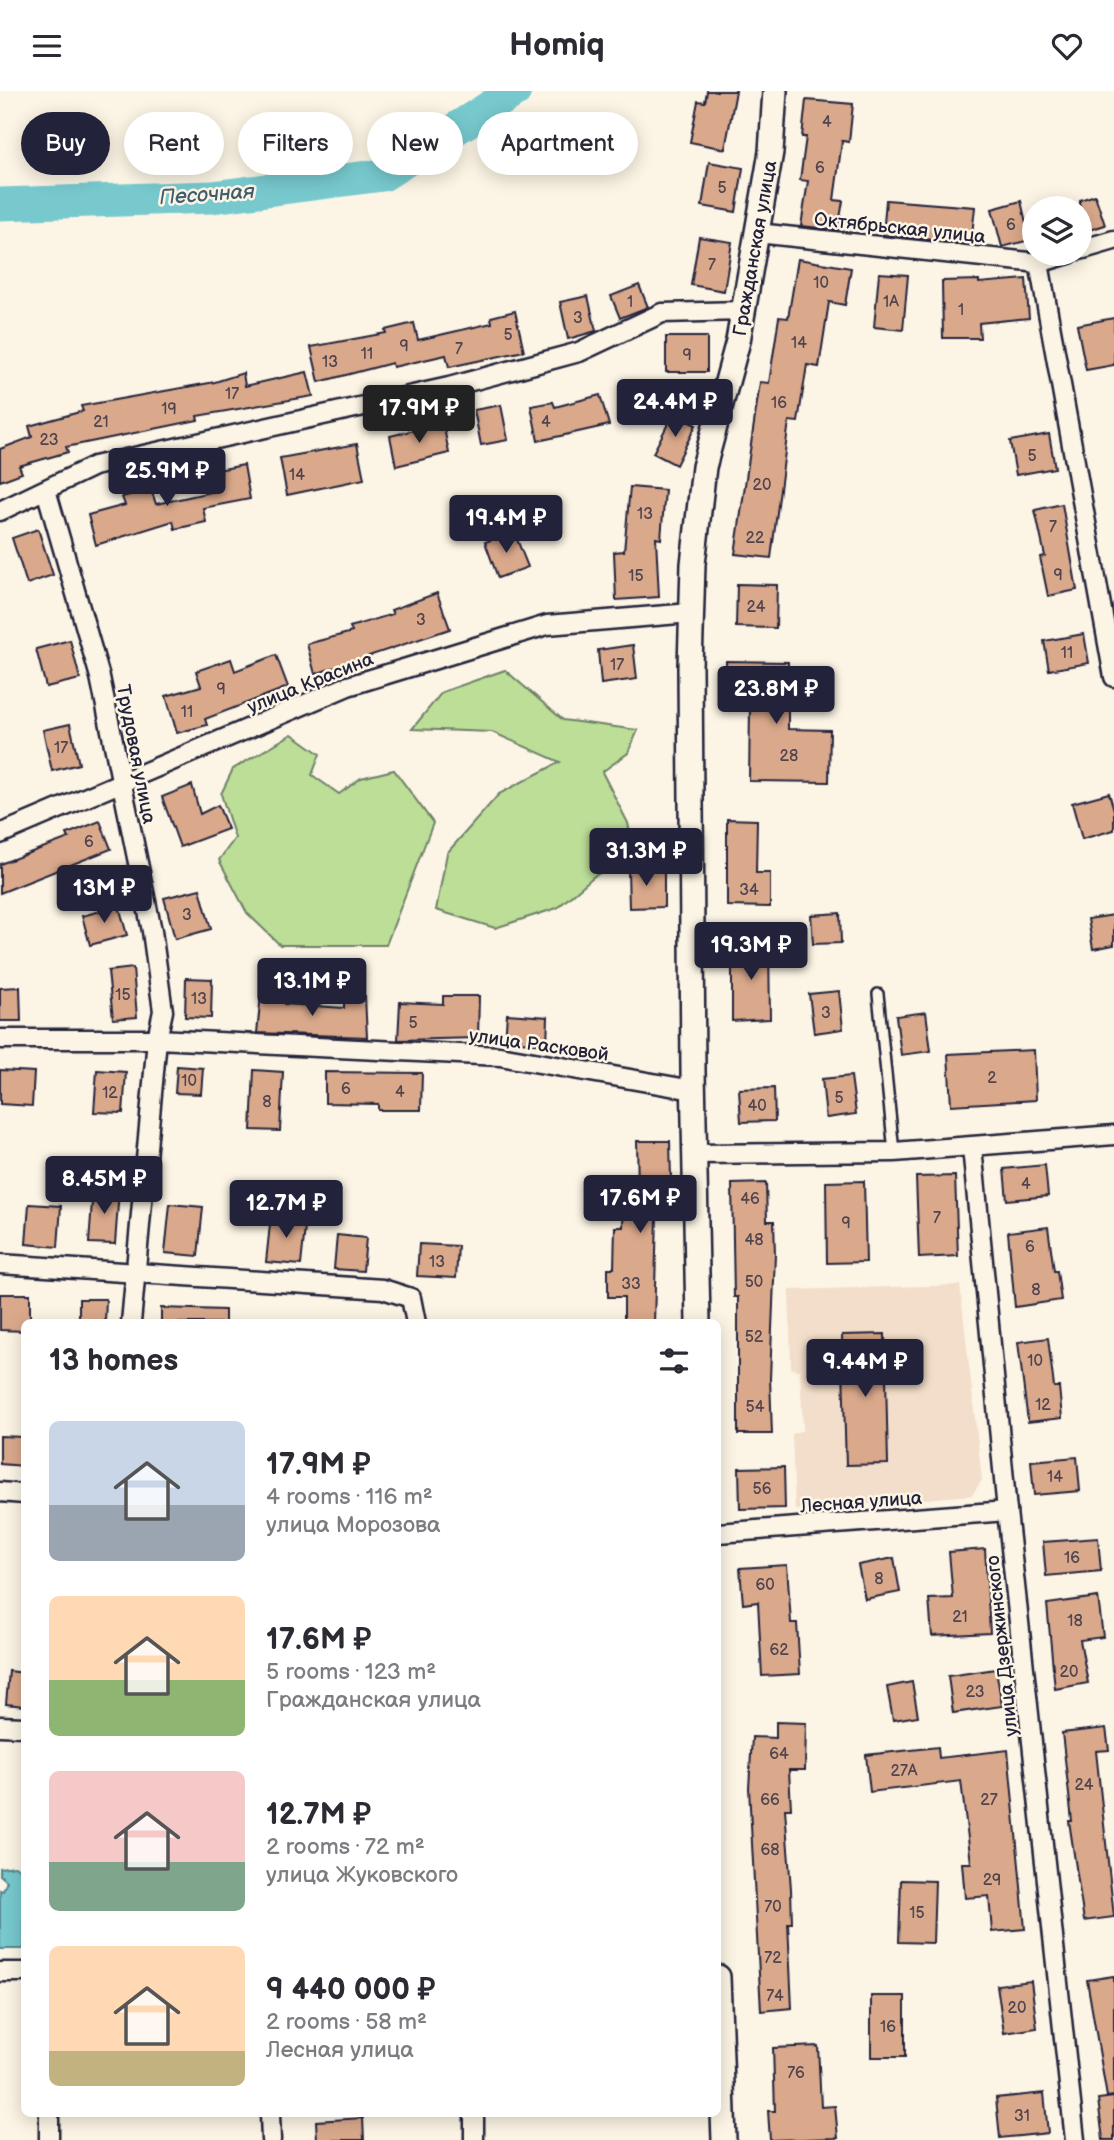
<!DOCTYPE html>
<meta charset="utf-8">
<style>
:root{--surface:#fff;--page:#f7f7f7;--text:#2b2b33;--muted:#7c7c81;--accent:#22223b}
body{margin:0;font-family:"Balsamiq Sans",sans-serif;background:var(--page);color:var(--text);height:100vh;display:flex;flex-direction:column;font-size:26px;white-space:nowrap}
*{box-sizing:border-box;margin:0}
p{font-size:23px;color:var(--muted)}
.icon{flex:none;width:38px;height:38px;fill:none;stroke:currentColor;stroke-width:2;stroke-linecap:round;stroke-linejoin:round}
.map{position:relative;flex:1;overflow:hidden}
.sheet{position:absolute;left:21px;top:1228px;width:700px;height:798px;display:flex;flex-direction:column;background:var(--surface);border-radius:10px;box-shadow:0 4px 18px #0003}
.sheet>*{flex:none}
.hud{position:absolute;left:21px;top:21px;width:700px;height:63px;display:flex;gap:14px}
.tools{position:absolute;left:1022px;top:105px;display:grid;gap:14px}
.tools a{display:grid;place-items:center;width:70px;height:70px;border-radius:50%;background:var(--surface);box-shadow:0 4px 18px #0003;font-size:35px}
.price{position:absolute;translate:-50% -60px;padding:0 16px;border-radius:7px;background:var(--accent);color:#fff;font-size:23px;line-height:46px;filter:drop-shadow(0 2px 4px #0008)}
.price::after{content:'';position:absolute;left:50%;top:42px;width:21px;height:16px;margin-left:-10px;background:inherit;clip-path:polygon(0 0,100% 0,50% 100%)}
.price.on{background:#222;color:#fff}
ul{padding:0;list-style:none}
li{display:flex;align-items:center;gap:21px;height:175px;padding:0 28px}
li span{display:grid;place-items:center;flex:none;width:196px;height:140px;border-radius:10px;color:#555}
li>.icon{margin-inline-start:auto}
span .icon{width:84px;height:84px;fill:#fffc;stroke-width:1}
li b{font-size:30px}
h2{display:flex;justify-content:space-between;align-items:center;height:84px;padding:0 28px;font-size:30px}
.tag{padding:0 24px;border-radius:32px;background:var(--surface);box-shadow:0 4px 18px #0003;font-size:24px;line-height:63px}
.tag.on{background:var(--accent);color:#fff}
header{display:flex;justify-content:space-between;align-items:center;height:91px;padding:0 28px;background:var(--surface);font-size:32px;font-weight:700}
.map>svg:first-child{display:block}
</style>
<header><svg class="icon" aria-label="menu" viewBox="0 0 24 24"><path d="M4 6h16M4 12h16M4 18h16"/></svg>Homiq<svg class="icon" aria-label="heart" viewBox="0 0 24 24"><path d="M12 20l-8-8c-3-5 5-10 8-4 3-6 11-1 8 4z"/></svg></header>
<div class="map">
<svg width="1114" height="2049" viewBox="0 0 1114 2049">
<rect width="100%" height="100%" fill="#fcf5e5"/>
<filter id="ink" filterUnits="userSpaceOnUse"><feTurbulence type="fractalNoise" baseFrequency=".0143" numOctaves="2"/><feDisplacementMap in="SourceGraphic" scale="14" xChannelSelector="R" yChannelSelector="G"/><feConvolveMatrix kernelMatrix="1 2 1 2 8 2 1 2 1" color-interpolation-filters="sRGB"/></filter>
<g filter="url(#ink)">
<polygon fill="#f2deca" points="960,1194 982,1389 972,1404 795,1419 792,1343 803,1339 800,1279 791,1278 789,1199"/>
<g fill="#bcde97" stroke="#6f8069" stroke-width="2">
<polygon points="505,579 563,629 638,639 628,662 602,681 628,732 634,762 593,786 557,817 495,837 436,819 447,762 499,703 560,671 492,641 412,638 442,601"/>
<polygon points="292,643 320,663 312,684 339,703 361,687 394,679 433,732 386,854 280,854 247,822 219,769 235,747 221,703 233,678"/>
</g>
<polygon fill="#77c9ce" stroke="#558693" stroke-width="2" points="15,1775 24,1782 24,1858 0,1858 0,1799 3,1800 7,1790 0,1784 0,1777"/>
<g fill="none" stroke-linecap="round" stroke-linejoin="round">
<polyline stroke="#77c9ce" stroke-width="33" points="0,113 212,106 383,84 515,0"/>
</g>
<g fill="#daa98c" stroke="#22223b" stroke-width="2">
<polygon points="707,0 736,0 725,58 690,51 698,10 705,11"/>
<polygon points="806,9 853,13 849,51 842,50 834,109 843,110 838,139 801,135 808,90 800,89 806,46 802,46"/>
<polygon points="709,71 743,77 736,121 702,115"/>
<polygon points="1095,104 1105,134 1080,142 1080,109"/>
<polygon points="886,109 975,116 971,153 883,144"/>
<polygon points="1021,110 1030,149 1002,156 992,118"/>
<polygon points="699,146 732,151 724,200 691,194"/>
<polygon points="798,168 851,177 845,214 829,211 819,276 807,274 798,331 789,330 771,467 735,463 760,291 769,292 779,226 788,227"/>
<polygon points="879,182 908,184 903,239 874,236"/>
<polygon points="1026,188 1029,227 979,232 980,247 943,247 942,190 979,189 979,192"/>
<polygon points="639,194 648,216 620,227 611,205"/>
<polygon points="588,205 596,240 568,248 560,211"/>
<polygon points="515,220 524,260 449,276 446,264 393,276 392,272 319,291 311,256 386,242 385,239 414,232 418,249 492,232 491,226"/>
<polygon points="1114,227 1114,274 1086,279 1077,234"/>
<rect x="666" y="246" width="41" height="35"/>
<polygon points="307,281 313,305 197,325 198,329 66,356 68,361 19,375 22,382 0,390 0,358 32,346 29,335 83,320 81,315 215,291 243,282 245,295"/>
<polygon points="600,304 609,334 538,350 531,315 553,311 555,316"/>
<polygon points="501,314 508,349 481,354 474,319"/>
<polygon points="673,323 696,334 676,374 653,362"/>
<polygon points="443,332 449,362 396,375 390,345"/>
<polygon points="1049,343 1055,377 1016,384 1010,350"/>
<polygon points="357,353 364,388 287,404 280,367"/>
<polygon points="244,374 250,408 203,417 206,431 175,438 173,430 96,454 88,424 125,414 122,406 151,398 156,413 220,399 217,379"/>
<polygon points="630,396 665,399 661,448 656,447 659,506 616,509 614,461 624,460"/>
<polygon points="1062,413 1077,499 1048,505 1040,466 1045,465 1035,419"/>
<polygon points="38,438 53,484 27,493 12,447"/>
<polygon points="514,441 528,476 498,487 485,451"/>
<polygon points="737,493 777,494 776,537 736,536"/>
<polygon points="437,502 450,538 315,583 307,553 352,541 350,536 393,523 391,519"/>
<polygon points="1084,543 1089,572 1049,579 1044,550"/>
<polygon points="70,549 80,588 46,596 36,558"/>
<polygon points="633,554 637,588 601,593 598,559"/>
<polygon points="276,564 288,596 205,628 207,634 177,642 166,605 201,595 196,580 231,568 235,580"/>
<polygon points="726,570 788,571 788,638 830,639 829,691 749,690 750,616 726,616"/>
<polygon points="70,633 79,673 52,680 43,639"/>
<polygon points="192,694 200,723 218,714 228,738 180,756 162,706"/>
<polygon points="1109,702 1114,719 1114,739 1082,748 1072,712"/>
<polygon points="727,728 757,729 756,782 770,782 770,816 727,815"/>
<polygon points="100,730 111,758 0,802 0,773 69,747 67,743"/>
<polygon points="664,778 664,816 629,817 628,779"/>
<polygon points="200,798 211,838 175,848 164,807"/>
<polygon points="119,815 127,844 90,854 82,825"/>
<polygon points="840,822 841,852 813,853 811,824"/>
<polygon points="1114,824 1114,854 1093,858 1088,828"/>
<polygon points="732,852 769,852 770,928 732,930"/>
<polygon points="133,877 137,926 113,928 108,880"/>
<polygon points="186,887 212,888 211,927 185,926"/>
<polygon points="20,896 21,930 0,930 0,897"/>
<polygon points="839,900 843,938 814,942 809,903"/>
<polygon points="261,903 286,906 285,913 344,917 344,906 365,905 367,946 257,942"/>
<polygon points="443,905 479,905 478,947 398,949 400,911 443,913"/>
<polygon points="926,921 931,960 901,964 896,925"/>
<polygon points="507,923 548,926 547,953 505,950"/>
<polygon points="1034,959 1036,1009 951,1014 948,963"/>
<polygon points="177,975 203,977 201,1003 175,1002"/>
<polygon points="0,979 34,981 32,1015 0,1013"/>
<polygon points="97,979 126,981 123,1022 94,1021"/>
<polygon points="254,979 283,981 280,1040 251,1039"/>
<polygon points="325,981 422,982 421,1019 378,1019 378,1013 325,1012"/>
<polygon points="851,985 856,1023 826,1027 822,988"/>
<polygon points="774,997 775,1030 741,1031 739,998"/>
<polygon points="637,1050 670,1050 671,1088 660,1088 659,1126 657,1126 654,1232 624,1232 624,1206 608,1206 608,1177 614,1177 615,1136 623,1136 624,1097 638,1097"/>
<polygon points="1045,1074 1048,1105 1007,1109 1004,1078"/>
<polygon points="955,1085 958,1165 919,1167 916,1086"/>
<polygon points="864,1090 866,1171 827,1172 826,1091"/>
<polygon points="766,1092 767,1130 774,1130 775,1164 770,1287 772,1343 738,1343 738,1206 734,1206 732,1093"/>
<polygon points="93,1097 119,1099 115,1153 89,1152"/>
<polygon points="29,1113 61,1115 58,1156 26,1153"/>
<polygon points="170,1113 203,1116 198,1165 165,1162"/>
<polygon points="271,1124 306,1127 301,1174 266,1171"/>
<polygon points="1048,1136 1054,1180 1057,1180 1061,1209 1015,1216 1008,1141"/>
<polygon points="337,1144 366,1147 363,1180 334,1178"/>
<polygon points="419,1153 458,1155 456,1187 417,1185"/>
<polygon points="0,1203 30,1203 30,1232 24,1232 24,1240 0,1239"/>
<polygon points="79,1208 106,1208 105,1232 79,1232"/>
<polygon points="161,1217 225,1219 225,1232 161,1232"/>
<polygon points="885,1243 888,1373 846,1374 842,1244"/>
<polygon points="1048,1247 1054,1296 1059,1296 1062,1327 1028,1331 1018,1251"/>
<polygon points="0,1345 24,1346 24,1375 0,1373"/>
<polygon points="1077,1366 1080,1400 1034,1404 1031,1370"/>
<polygon points="784,1376 785,1417 740,1418 739,1377"/>
<polygon points="1098,1447 1101,1480 1046,1485 1043,1451"/>
<polygon points="985,1458 990,1542 932,1545 929,1508 953,1507 949,1461"/>
<polygon points="894,1467 900,1501 865,1508 858,1474"/>
<polygon points="787,1474 791,1532 797,1532 800,1583 762,1585 758,1511 743,1513 740,1477"/>
<polygon points="1098,1506 1103,1546 1080,1549 1088,1592 1055,1598 1047,1513"/>
<polygon points="996,1578 1002,1615 953,1622 948,1585"/>
<polygon points="9,1580 24,1582 24,1615 6,1613"/>
<polygon points="912,1591 918,1625 893,1629 887,1596"/>
<polygon points="776,1631 806,1632 805,1679 789,1679 791,1718 785,1718 791,1798 792,1832 788,1832 792,1917 761,1920 749,1697 752,1646 776,1647"/>
<polygon points="1106,1637 1109,1659 1096,1660 1114,1826 1084,1830 1069,1730 1072,1730 1062,1642"/>
<polygon points="938,1656 939,1667 1008,1659 1025,1838 992,1841 989,1805 965,1807 962,1772 971,1772 961,1690 870,1701 866,1664"/>
<polygon points="901,1789 935,1790 933,1852 899,1851"/>
<polygon points="1114,1885 1114,2005 1107,2006 1087,1889"/>
<polygon points="1031,1890 1037,1937 1004,1942 997,1894"/>
<rect x="871" y="1905" width="34" height="61"/>
<polygon points="818,1955 821,2016 835,2015 838,2047 770,2049 768,2020 775,2020 773,1957"/>
<polygon points="1044,2002 1048,2042 1000,2047 996,2007"/>
<polygon points="1114,2006 1114,2049 1103,2049 1098,2008"/>
<polygon points="363,2027 364,2049 317,2049 316,2030"/>
</g>
<g fill="none" stroke-linecap="round" stroke-linejoin="round">
<g stroke="#22223b" stroke-width="14">
<polyline id="service" points="878,903 894,1061"/>
</g>
<g stroke="#22223b" stroke-width="23">
<g id="minor">
<polyline points="757,142 1039,172 1069,163"/>
<polyline points="1080,159 1114,149"/>
<polyline points="1039,172 1114,586"/>
<polyline points="46,399 100,586 152,840 163,920 157,948 131,1232"/>
<polyline points="0,420 94,375 449,296 579,261 662,222 743,220"/>
<polyline points="0,743 348,595 547,534 691,522"/>
<polyline points="0,948 157,948 500,965 693,999"/>
<polyline points="972,1056 1007,1420 1075,2049"/>
<polyline points="694,1063 894,1061 1114,1044"/>
<polyline points="0,1173 383,1198 411,1207 416,1232"/>
<polyline points="0,1401 24,1403"/>
<polyline points="718,1442 1007,1420"/>
<polyline points="0,1635 24,1636"/>
<polyline points="0,1881 24,1881"/>
<polyline points="49,2023 49,2049"/>
<polyline points="270,2023 271,2049"/>
<polyline points="474,2023 474,2049"/>
</g>
</g>
<g stroke="#22223b" stroke-width="28">
<g id="tertiary">
<polyline points="698,1232 693,980 690,576 693,473 704,376 738,250 771,61 775,0"/>
<polyline points="718,1886 724,2049"/>
</g>
</g>
<use href="#service" stroke="#fcf5e5" stroke-width="9"/>
<use href="#minor" stroke="#fcf5e5" stroke-width="18"/>
<use href="#tertiary" stroke="#fcf5e5" stroke-width="23"/>
</g>
</g>
<g text-anchor="middle" stroke-width="5" stroke-linejoin="round" paint-order="stroke">
<g font-size="16" fill="#50444f">
<text x="827" y="36">4</text>
<text x="820" y="82">6</text>
<text x="722" y="102">5</text>
<text x="1011" y="139">6</text>
<text x="712" y="179">7</text>
<text x="821" y="197">10</text>
<text x="630" y="216">1</text>
<text x="891" y="216">1А</text>
<text x="961" y="224">1</text>
<text x="578" y="232">3</text>
<text x="508" y="249">5</text>
<text x="799" y="257">14</text>
<text x="404" y="260">9</text>
<text x="459" y="263">7</text>
<text x="367" y="268">11</text>
<text x="687" y="269">9</text>
<text x="330" y="276">13</text>
<text x="232" y="308">17</text>
<text x="779" y="317">16</text>
<text x="169" y="323">19</text>
<text x="101" y="336">21</text>
<text x="546" y="336">4</text>
<text x="49" y="354">23</text>
<text x="1032" y="370">5</text>
<text x="297" y="389">14</text>
<text x="762" y="399">20</text>
<text x="645" y="428">13</text>
<text x="1053" y="441">7</text>
<text x="755" y="452">22</text>
<text x="1058" y="489">9</text>
<text x="636" y="490">15</text>
<text x="756" y="521">24</text>
<text x="421" y="534">3</text>
<text x="1067" y="567">11</text>
<text x="617" y="579">17</text>
<text x="221" y="603">9</text>
<text x="187" y="626">11</text>
<text x="61" y="662">17</text>
<text x="789" y="670">28</text>
<text x="89" y="756">6</text>
<text x="749" y="804">34</text>
<text x="187" y="829">3</text>
<text x="123" y="909">15</text>
<text x="199" y="913">13</text>
<text x="826" y="927">3</text>
<text x="413" y="937">5</text>
<text x="992" y="992">2</text>
<text x="189" y="995">10</text>
<text x="346" y="1003">6</text>
<text x="400" y="1006">4</text>
<text x="110" y="1007">12</text>
<text x="839" y="1012">5</text>
<text x="267" y="1016">8</text>
<text x="757" y="1020">40</text>
<text x="1026" y="1098">4</text>
<text x="750" y="1113">46</text>
<text x="937" y="1132">7</text>
<text x="846" y="1137">9</text>
<text x="754" y="1154">48</text>
<text x="1030" y="1161">6</text>
<text x="437" y="1176">13</text>
<text x="754" y="1196">50</text>
<text x="631" y="1198">33</text>
<text x="1036" y="1204">8</text>
<text x="754" y="1251">52</text>
<text x="1035" y="1275">10</text>
<text x="1043" y="1319">12</text>
<text x="755" y="1321">54</text>
<text x="1055" y="1391">14</text>
<text x="762" y="1403">56</text>
<text x="1072" y="1472">16</text>
<text x="879" y="1493">8</text>
<text x="765" y="1499">60</text>
<text x="960" y="1531">21</text>
<text x="1075" y="1535">18</text>
<text x="779" y="1564">62</text>
<text x="1069" y="1586">20</text>
<text x="975" y="1606">23</text>
<text x="779" y="1668">64</text>
<text x="904" y="1685">27А</text>
<text x="1084" y="1699">24</text>
<text x="770" y="1714">66</text>
<text x="989" y="1714">27</text>
<text x="770" y="1764">68</text>
<text x="992" y="1794">29</text>
<text x="773" y="1821">70</text>
<text x="917" y="1827">15</text>
<text x="773" y="1872">72</text>
<text x="775" y="1910">74</text>
<text x="1017" y="1922">20</text>
<text x="888" y="1941">16</text>
<text x="796" y="1987">76</text>
<text x="1022" y="2030">31</text>
</g>
<g font-size="19" fill="#22223b" stroke="#fcf5e5">
<text transform="translate(900 136) rotate(6)" y="7">Октябрьская улица</text>
<text transform="translate(754 157) rotate(-80)" y="7">Гражданская улица</text>
<text transform="translate(310 591) rotate(-22)" y="7">улица Красина</text>
<text transform="translate(137 663) rotate(79)" y="7">Трудовая улица</text>
<text transform="translate(539 953) rotate(8)" y="7">улица Расковой</text>
<text transform="translate(861 1410) rotate(-4)" y="7">Лесная улица</text>
<text transform="translate(1001 1555) rotate(-96)" y="7">улица Дзержинского</text>
</g>
<g font-size="21" font-style="italic" fill="#405c6e" stroke="#fcf5e5">
<text transform="translate(207 103) rotate(-4)" y="7">Песочная</text>
</g>
</g>
</svg>
<div class="tools">
<a><svg class="icon" aria-label="layers" viewBox="0 0 24 24"><path d="M12 4l9 5-9 5-9-5zM3 14l9 5 9-5"/></svg></a>
</div>
<b class="price" style="left:675px;top:348px">24.4M ₽</b>
<b class="price on" style="left:419px;top:354px">17.9M ₽</b>
<b class="price" style="left:167px;top:417px">25.9M ₽</b>
<b class="price" style="left:506px;top:464px">19.4M ₽</b>
<b class="price" style="left:776px;top:635px">23.8M ₽</b>
<b class="price" style="left:646px;top:797px">31.3M ₽</b>
<b class="price" style="left:104px;top:834px">13M ₽</b>
<b class="price" style="left:751px;top:891px">19.3M ₽</b>
<b class="price" style="left:312px;top:927px">13.1M ₽</b>
<b class="price" style="left:104px;top:1125px">8.45M ₽</b>
<b class="price" style="left:640px;top:1144px">17.6M ₽</b>
<b class="price" style="left:286px;top:1149px">12.7M ₽</b>
<b class="price" style="left:865px;top:1308px">9.44M ₽</b>
<div class="hud">
<a class="tag on">Buy</a>
<a class="tag">Rent</a>
<a class="tag">Filters</a>
<a class="tag">New</a>
<a class="tag">Apartment</a>
</div>
<section class="sheet">
<h2>13 homes<svg class="icon" aria-label="filters" viewBox="0 0 24 24"><path d="M4 7h16M4 17h16"/><circle cx="9" cy="7" r="2"/><circle cx="15" cy="17" r="2"/></svg></h2>
<ul>
<li><span style="background:linear-gradient(#c9d6e8 60%,#9aa5b1 0)"><svg class="icon" aria-label="home" viewBox="0 0 24 24"><path d="M3 11l9-7 9 7M6 9v11h12V9"/></svg></span><div><b>17.9M ₽</b><p>4 rooms · 116 m²</p><p>улица Морозова</p></div></li>
<li><span style="background:linear-gradient(#ffd9b3 60%,#8fb573 0)"><svg class="icon" aria-label="home" viewBox="0 0 24 24"><path d="M3 11l9-7 9 7M6 9v11h12V9"/></svg></span><div><b>17.6M ₽</b><p>5 rooms · 123 m²</p><p>Гражданская улица</p></div></li>
<li><span style="background:linear-gradient(#f6c9c9 65%,#7fa58c 0)"><svg class="icon" aria-label="home" viewBox="0 0 24 24"><path d="M3 11l9-7 9 7M6 9v11h12V9"/></svg></span><div><b>12.7M ₽</b><p>2 rooms · 72 m²</p><p>улица Жуковского</p></div></li>
<li><span style="background:linear-gradient(#ffd9b3 75%,#c2b280 0)"><svg class="icon" aria-label="home" viewBox="0 0 24 24"><path d="M3 11l9-7 9 7M6 9v11h12V9"/></svg></span><div><b>9 440 000 ₽</b><p>2 rooms · 58 m²</p><p>Лесная улица</p></div></li>
</ul>
</section>
</div>
